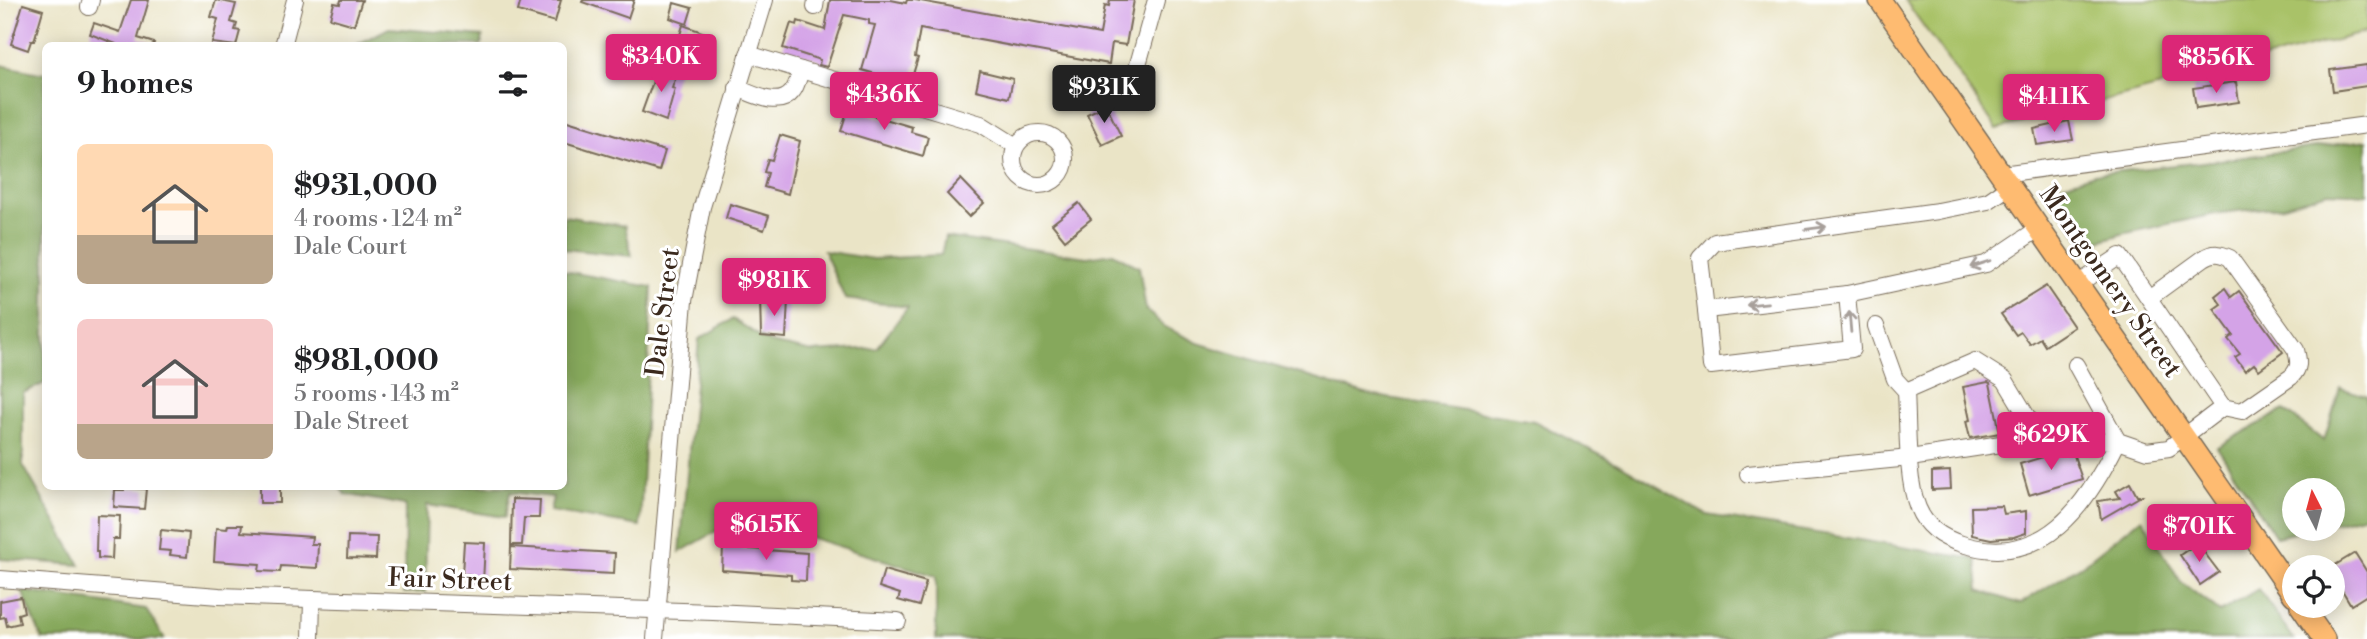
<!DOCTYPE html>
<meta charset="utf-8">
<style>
:root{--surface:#fff;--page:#f2f2f2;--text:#202124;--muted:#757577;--accent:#db2777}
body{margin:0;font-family:"Libre Bodoni",serif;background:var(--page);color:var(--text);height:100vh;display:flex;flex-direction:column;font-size:26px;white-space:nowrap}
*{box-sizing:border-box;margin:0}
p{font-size:23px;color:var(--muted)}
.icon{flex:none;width:38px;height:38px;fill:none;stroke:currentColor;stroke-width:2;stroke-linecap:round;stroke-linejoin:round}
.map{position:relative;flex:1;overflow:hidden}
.side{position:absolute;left:42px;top:42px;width:525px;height:448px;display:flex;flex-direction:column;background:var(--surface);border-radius:10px;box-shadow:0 4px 18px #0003}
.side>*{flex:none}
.needle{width:46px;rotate:354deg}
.buttons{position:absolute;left:2282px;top:478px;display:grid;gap:14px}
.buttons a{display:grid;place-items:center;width:63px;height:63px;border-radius:50%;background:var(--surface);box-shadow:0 4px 18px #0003;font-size:35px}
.price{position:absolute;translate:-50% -60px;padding:0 16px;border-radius:7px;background:var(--accent);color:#fff;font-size:23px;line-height:46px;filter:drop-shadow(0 2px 4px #0008)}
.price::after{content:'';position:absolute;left:50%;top:42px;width:21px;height:16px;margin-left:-10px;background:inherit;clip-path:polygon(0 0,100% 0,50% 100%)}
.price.current{background:#222;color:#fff}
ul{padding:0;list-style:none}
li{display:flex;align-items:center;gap:21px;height:175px;padding:0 35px}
li span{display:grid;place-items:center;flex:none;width:196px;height:140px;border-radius:10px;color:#555}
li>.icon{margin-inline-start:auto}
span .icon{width:84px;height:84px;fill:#fffc;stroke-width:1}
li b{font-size:30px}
h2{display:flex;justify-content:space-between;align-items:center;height:84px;padding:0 35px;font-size:30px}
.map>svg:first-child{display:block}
</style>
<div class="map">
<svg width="2367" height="639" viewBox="0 0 2367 639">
<rect width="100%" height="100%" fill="#fff"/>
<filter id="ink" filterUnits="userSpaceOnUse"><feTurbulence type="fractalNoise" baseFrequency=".0143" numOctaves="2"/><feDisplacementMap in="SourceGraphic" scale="14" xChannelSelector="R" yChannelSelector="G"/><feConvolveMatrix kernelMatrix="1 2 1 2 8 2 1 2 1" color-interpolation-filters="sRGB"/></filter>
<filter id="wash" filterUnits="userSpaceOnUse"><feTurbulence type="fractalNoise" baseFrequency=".00686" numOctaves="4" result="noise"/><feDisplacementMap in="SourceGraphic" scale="28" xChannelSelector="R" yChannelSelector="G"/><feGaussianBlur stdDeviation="1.57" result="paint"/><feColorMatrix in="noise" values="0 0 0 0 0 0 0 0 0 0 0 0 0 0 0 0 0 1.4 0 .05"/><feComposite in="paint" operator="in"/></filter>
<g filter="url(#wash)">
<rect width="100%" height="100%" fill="#eae4c6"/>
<polygon fill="#a9c268" stroke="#727643" stroke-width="2" points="1905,0 2367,0 2367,32 1997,129"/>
<g fill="#86a85c" stroke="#60693d" stroke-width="2">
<polygon points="389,28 483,36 481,45 356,45"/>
<polygon points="0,65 45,74 45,383 23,393 23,465 80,565 0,559"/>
<polygon points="2367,140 2367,194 2327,192 2284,206 2220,213 2122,234 2085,245 2048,189 2094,174 2221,160"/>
<polygon points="564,216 625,226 632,256 564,249"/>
<polygon points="945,237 1087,257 1113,253 1139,267 1146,310 1165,327 1198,343 1369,395 1534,421 1618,464 1707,515 1976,559 1979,590 2020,604 2085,563 2142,518 2181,582 2220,612 2258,589 2294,639 936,639 936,576 750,519 719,530 680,552 699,339 733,319 770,343 813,352 877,348 908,307 845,299 824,251 873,259 941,255"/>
<polygon points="564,271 652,287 640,526 550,511 553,497 510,492 505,517 427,505 425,592 404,593 405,505 345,494 339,487 564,486"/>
<polygon points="2340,388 2367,396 2367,515 2333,523 2333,490 2294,490 2294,528 2310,529 2276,537 2217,447 2284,410 2324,441"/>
<polygon points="22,591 146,609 165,639 42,639"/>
</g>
<g id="blocks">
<g fill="#d4a3e7">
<polygon points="131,0 149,0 138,38 154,43 153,46 116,46 116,44 90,34 94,23 120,32"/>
<polygon points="216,0 236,4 231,22 237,24 235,30 240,31 236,46 212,43 218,19 211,17"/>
<polygon points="341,0 362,0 354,25 330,18 334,3 340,4"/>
<polygon points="521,0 561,0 555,22 518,11"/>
<polygon points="583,0 634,0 628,18 582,2"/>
<polygon points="830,0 891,0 906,3 907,0 915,0 1100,34 1105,5 1109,6 1110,0 1134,0 1126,45 1112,43 1109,64 920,29 915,57 918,58 910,84 862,70 875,25 869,24 869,20 844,15 827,67 819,65 820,60 783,48 791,23 797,25 798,21 825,30"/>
<polygon points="674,3 692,8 687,24 670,18"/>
<polygon points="23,4 43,10 34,41 31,41 28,50 11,44"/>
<polygon points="683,25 705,33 701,45 706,47 702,60 675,51"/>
<polygon points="659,65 678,71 672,88 675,89 666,121 642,112"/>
<polygon points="2367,65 2367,86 2333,91 2330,70"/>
<polygon points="980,71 1013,79 1009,98 976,90"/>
<polygon points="2236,82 2239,102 2196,108 2193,88"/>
<polygon points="1106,105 1121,136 1102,145 1087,114"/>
<polygon points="848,108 912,127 911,132 928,137 923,156 841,131"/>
<polygon points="564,120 665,151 659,171 564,142"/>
<polygon points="2069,121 2073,140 2037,145 2034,129"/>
<polygon points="780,135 800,141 788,194 764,187 768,173 764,172 768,159 772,160"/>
<polygon points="961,179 984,203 969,217 947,194"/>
<polygon points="1079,203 1091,219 1065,240 1052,224"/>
<polygon points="730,204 769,216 764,230 726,218"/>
<polygon points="2046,286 2074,327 2045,346 2040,338 2030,344 2021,332 2016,335 2001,314"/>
<polygon points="2225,288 2231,297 2239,291 2283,352 2259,370 2254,364 2245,371 2235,357 2240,354 2228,339 2233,335 2214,309 2221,304 2215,296"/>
<polygon points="760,298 788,300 786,338 761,336"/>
<polygon points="1988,382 1990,383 2000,433 1970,438 1966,421 1970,420 1963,387"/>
<polygon points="2066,450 2072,450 2082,479 2029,495 2020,464"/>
<polygon points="1950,471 1951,489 1932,490 1932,472"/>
<polygon points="2130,483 2137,496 2141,496 2101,519 2098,501 2120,498 2116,491"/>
<rect x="260" y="486" width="20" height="17"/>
<polygon points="124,488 146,489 144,509 114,507 115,490 124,490"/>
<polygon points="512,499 540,500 539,518 524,518 522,545 511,545"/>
<polygon points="2002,506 2004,514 2026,511 2026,533 2014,537 1991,539 1972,535 1971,507"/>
<polygon points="97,515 120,516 119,539 113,539 112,559 98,558 98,552 96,552"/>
<polygon points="228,525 242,525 241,532 312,537 311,544 318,544 317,568 281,566 280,572 259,571 260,564 214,561 216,528 227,529"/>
<polygon points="161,530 189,533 187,557 170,555 171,551 159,550"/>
<polygon points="348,536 377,537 376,559 347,558"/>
<polygon points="464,542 485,543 483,583 468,582 468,574 462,574"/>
<polygon points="2197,543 2219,572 2200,585 2180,555"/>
<polygon points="511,547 615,553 614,574 510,569"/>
<polygon points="723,547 807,553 806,581 791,580 791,575 722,570"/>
<polygon points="2355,553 2367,572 2367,595 2351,605 2333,575 2332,567"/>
<polygon points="884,570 926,582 919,606 898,600 900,594 879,587"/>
<polygon points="21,597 24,612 18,614 20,623 7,626 5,617 0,618 0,601"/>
</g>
</g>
</g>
<g filter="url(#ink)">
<use href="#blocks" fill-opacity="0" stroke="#786b59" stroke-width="2"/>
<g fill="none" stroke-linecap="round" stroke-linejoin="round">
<g stroke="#786b59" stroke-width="18">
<g id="minor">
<polyline points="89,7 91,0"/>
<polyline points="815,7 816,0"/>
<polyline points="283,46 295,0"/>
<polyline points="748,54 981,124 1016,146"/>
<polyline points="1137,68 1156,0"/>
<path d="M737,88C753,94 779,109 792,92C797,86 799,76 801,70"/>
<circle cx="1039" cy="159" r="26"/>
<polyline points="2002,174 2367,125"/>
<polyline points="2010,186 1988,201 1938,211 1715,242 1700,258 1706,310 1847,294 1986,264 2038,229"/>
<path d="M2149,298L2204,258C2214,252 2220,253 2230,258L2296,350C2299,362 2300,368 2291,377L2242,411L2223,407"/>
<polyline points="1706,310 1711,366 1852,349 1847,294"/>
<path d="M1876,326L1895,379L1906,391C1908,424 1906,479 1918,508C1926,528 1942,538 1962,544C2043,570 2087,505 2118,441L2040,438L2005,380L1975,361L1906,391"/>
<polyline points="2076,365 2118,441 2147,451 2169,448 2223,407 2120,256 2078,284"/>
<polyline points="1748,474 1910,458 2040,438"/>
<polyline points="0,579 219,596 713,612 898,621"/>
<polyline points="311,639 312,599"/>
<polyline points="655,639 684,301 702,207 765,0"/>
</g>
</g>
<g stroke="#786b59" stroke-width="24">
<g id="major">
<polyline points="1880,0 2294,595"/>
<polyline points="2301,606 2324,639"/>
</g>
</g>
<use href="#minor" stroke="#fff" stroke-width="16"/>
<use href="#major" stroke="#febb71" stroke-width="21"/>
</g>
<defs><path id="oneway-shaft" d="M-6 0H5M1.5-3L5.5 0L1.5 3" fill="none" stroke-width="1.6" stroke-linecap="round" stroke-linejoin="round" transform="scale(1.75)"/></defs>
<g stroke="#a79f9a">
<use href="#oneway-shaft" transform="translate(1816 228) rotate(-8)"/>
<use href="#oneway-shaft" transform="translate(1980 264) rotate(162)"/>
<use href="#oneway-shaft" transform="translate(1757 304) rotate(174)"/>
<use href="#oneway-shaft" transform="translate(1850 322) rotate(-95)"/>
</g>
</g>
<g text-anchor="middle" stroke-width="6" stroke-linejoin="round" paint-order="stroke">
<g font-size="26" fill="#3b2a1e" stroke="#fff">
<text transform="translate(2111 281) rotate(55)" y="9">Montgomery Street</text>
<text transform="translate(662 312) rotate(-83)" y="9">Dale Street</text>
<text transform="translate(450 579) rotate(2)" y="9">Fair Street</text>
</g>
</g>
</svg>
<div class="buttons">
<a><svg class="needle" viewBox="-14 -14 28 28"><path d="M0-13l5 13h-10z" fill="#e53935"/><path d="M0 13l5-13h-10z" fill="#757577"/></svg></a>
<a><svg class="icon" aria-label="locate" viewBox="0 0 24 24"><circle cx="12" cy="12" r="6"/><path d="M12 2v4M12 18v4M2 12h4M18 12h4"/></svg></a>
</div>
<b class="price" style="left:661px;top:94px">$340K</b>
<b class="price" style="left:2216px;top:95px">$856K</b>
<b class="price current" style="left:1104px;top:125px">$931K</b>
<b class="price" style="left:884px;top:132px">$436K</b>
<b class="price" style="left:2054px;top:134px">$411K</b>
<b class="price" style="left:774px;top:318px">$981K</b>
<b class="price" style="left:2051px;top:472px">$629K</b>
<b class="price" style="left:766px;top:562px">$615K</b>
<b class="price" style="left:2199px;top:564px">$701K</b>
<section class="side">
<h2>9 homes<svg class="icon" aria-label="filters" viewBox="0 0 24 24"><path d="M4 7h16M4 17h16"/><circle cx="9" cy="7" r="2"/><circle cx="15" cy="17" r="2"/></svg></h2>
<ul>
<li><span style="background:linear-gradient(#ffd9b3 65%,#b9a48a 0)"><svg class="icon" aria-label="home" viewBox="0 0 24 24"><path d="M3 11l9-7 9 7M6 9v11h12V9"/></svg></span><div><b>$931,000</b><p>4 rooms · 124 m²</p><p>Dale Court</p></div></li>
<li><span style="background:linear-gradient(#f6c9c9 75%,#b9a48a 0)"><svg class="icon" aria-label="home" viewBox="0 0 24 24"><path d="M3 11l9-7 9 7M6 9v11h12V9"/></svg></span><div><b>$981,000</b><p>5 rooms · 143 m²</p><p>Dale Street</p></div></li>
</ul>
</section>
</div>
